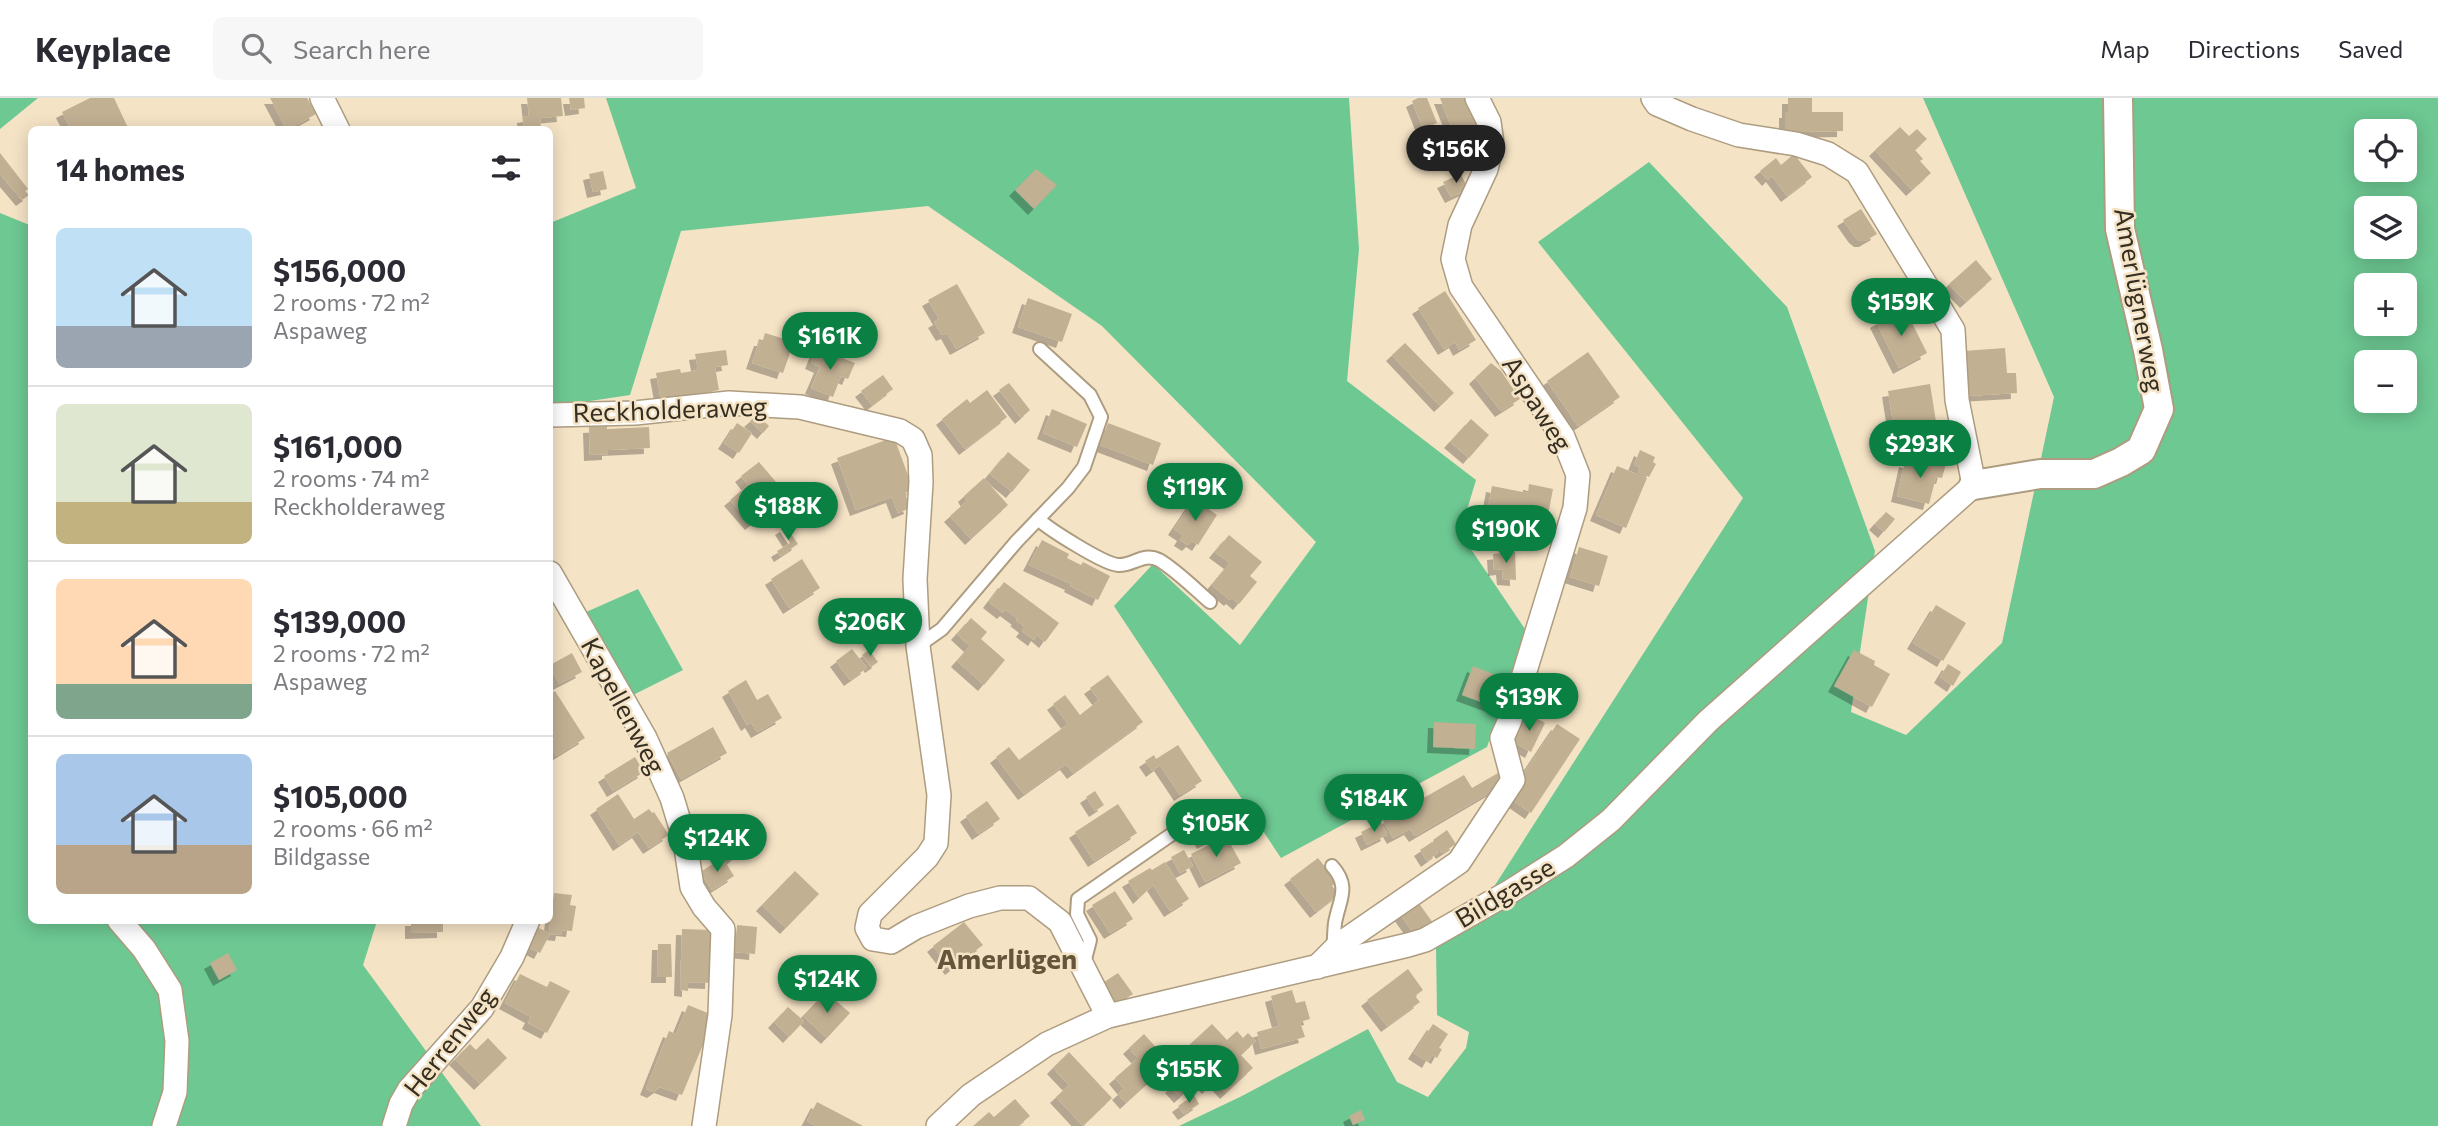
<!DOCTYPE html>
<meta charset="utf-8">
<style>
:root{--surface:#fff;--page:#f7f7f7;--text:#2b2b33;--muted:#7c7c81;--line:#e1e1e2;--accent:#0b8043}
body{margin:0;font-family:Commissioner,sans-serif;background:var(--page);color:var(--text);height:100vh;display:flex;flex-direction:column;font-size:26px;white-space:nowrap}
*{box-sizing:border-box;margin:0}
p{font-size:23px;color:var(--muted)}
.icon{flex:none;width:38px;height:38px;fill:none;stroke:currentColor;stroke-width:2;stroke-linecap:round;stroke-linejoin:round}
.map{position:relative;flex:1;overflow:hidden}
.drawer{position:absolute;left:28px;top:28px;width:525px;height:798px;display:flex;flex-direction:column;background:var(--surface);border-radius:10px;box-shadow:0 4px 18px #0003}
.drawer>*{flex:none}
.fabs{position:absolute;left:2354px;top:21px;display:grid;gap:14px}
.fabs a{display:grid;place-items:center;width:63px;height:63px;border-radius:10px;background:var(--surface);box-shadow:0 4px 18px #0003;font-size:35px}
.price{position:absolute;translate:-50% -60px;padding:0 16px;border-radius:24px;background:var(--accent);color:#fff;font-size:23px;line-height:46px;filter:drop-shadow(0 2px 4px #0008)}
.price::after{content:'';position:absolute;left:50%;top:42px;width:21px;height:16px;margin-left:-10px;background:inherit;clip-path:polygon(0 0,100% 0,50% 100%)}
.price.on{background:#222;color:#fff}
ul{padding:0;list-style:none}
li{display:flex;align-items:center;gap:21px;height:175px;padding:0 28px}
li+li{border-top:2px solid var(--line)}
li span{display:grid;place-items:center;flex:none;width:196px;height:140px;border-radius:10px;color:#555}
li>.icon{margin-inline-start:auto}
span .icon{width:84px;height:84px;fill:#fffc;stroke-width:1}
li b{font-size:30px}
h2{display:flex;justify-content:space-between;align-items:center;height:84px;padding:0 28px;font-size:30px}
header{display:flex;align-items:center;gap:42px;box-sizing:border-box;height:98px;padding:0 35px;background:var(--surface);border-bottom:2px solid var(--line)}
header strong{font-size:33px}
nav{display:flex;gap:38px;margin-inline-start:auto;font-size:24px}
.search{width:490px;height:63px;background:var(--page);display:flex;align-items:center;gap:18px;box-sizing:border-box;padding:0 24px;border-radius:10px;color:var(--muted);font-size:26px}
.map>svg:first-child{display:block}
</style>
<header>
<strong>Keyplace</strong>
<div class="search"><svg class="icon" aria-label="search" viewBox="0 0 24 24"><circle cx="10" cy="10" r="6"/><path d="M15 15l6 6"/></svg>Search here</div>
<nav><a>Map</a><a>Directions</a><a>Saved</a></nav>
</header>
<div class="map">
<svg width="2438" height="1028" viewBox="0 0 2438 1028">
<defs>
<filter id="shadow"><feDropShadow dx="-6" dy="6" stdDeviation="0" flood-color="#0004"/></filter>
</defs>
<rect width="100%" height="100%" fill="#f5e3c5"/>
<g fill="#6dc892" fill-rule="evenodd">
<polygon points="0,0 38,0 0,31"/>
<polygon points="606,0 1349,0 1359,151 1347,283 1476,382 1460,435 1527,534 1487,649 1281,760 1114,508 1153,466 1240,547 1316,444 1102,228 928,108 681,133 630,297 550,309 550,125 636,90"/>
<path d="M1923,0H2438V1028H1179L1242,998L1368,931L1397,984L1428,999L1466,950L1469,934L1437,917L1436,848L1472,823L1743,400L1538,144L1649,64L1787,209L1875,453L1851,614L1906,637L2002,545L2054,299ZM2366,33H2404V72H2366ZM2366,110H2404V149H2366ZM2366,187H2404V226H2366ZM2366,264H2404V303H2366Z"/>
<polygon points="0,115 32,128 32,822 377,823 363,867 481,1028 0,1028"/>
<polygon points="638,491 683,572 631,598 584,515"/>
</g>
<g fill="#c2b093" filter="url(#shadow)">
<polygon points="90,0 114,0 129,32 71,32 62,14"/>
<polygon points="270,0 307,0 316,16 287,32"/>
<polygon points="527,0 561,0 563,18 540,20 541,30 524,32 523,19 529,18"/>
<polygon points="569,0 584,0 585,10 571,12"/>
<polygon points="1418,0 1427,0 1437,25 1423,31 1412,3"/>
<polygon points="1440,0 1468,0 1486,46 1462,56"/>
<polygon points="1788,0 1812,0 1812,14 1843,14 1843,33 1785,34 1785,14 1788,14"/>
<polygon points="1900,29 1909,38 1917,31 1927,41 1915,52 1923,61 1920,63 1931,75 1912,92 1875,52"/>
<polygon points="0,55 28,91 25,93 29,97 22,102 0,76"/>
<polygon points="1794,56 1812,79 1787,98 1772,78 1768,82 1760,73 1776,60 1781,67"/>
<polygon points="1036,71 1057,87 1034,111 1015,92"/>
<polygon points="603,73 607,91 593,94 589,76"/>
<polygon points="1461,76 1468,91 1451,99 1443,84"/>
<polygon points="1861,111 1877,136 1865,143 1860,143 1855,139 1843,122"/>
<polygon points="1976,162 1992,181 1966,204 1949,186"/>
<polygon points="957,186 985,235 956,251 947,235 942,237 934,224 939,221 928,202"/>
<polygon points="1445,193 1476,242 1459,252 1455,244 1444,251 1418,210"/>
<polygon points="1028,200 1072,216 1062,244 1018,229"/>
<polygon points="1904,209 1927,255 1899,270 1876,224"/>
<polygon points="765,235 791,243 788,251 791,252 783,275 752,265 760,242 763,242"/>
<polygon points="1405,245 1454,295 1440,308 1392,257"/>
<polygon points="817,250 855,265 848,281 841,278 833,299 811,290 820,269 811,265"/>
<polygon points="2005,250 2007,275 2016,275 2017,295 1966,298 1963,253"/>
<polygon points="726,252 728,267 715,269 719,292 661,302 656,275 680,271 681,275 698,272 695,256"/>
<polygon points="1588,254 1620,299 1578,328 1547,283"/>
<polygon points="1491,265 1501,273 1520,301 1501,313 1475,280"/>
<polygon points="883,277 893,291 872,307 861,293"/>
<polygon points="1009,285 1030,312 1021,320 999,292"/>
<polygon points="1930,286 1938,336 1896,343 1888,293"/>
<polygon points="987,292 1007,319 965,351 942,321 967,301 970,305"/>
<polygon points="1052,311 1087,326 1077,349 1043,335"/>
<polygon points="757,317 769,328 763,335 750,323"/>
<polygon points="1471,321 1489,337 1469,360 1450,344"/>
<polygon points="737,325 752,335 739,355 724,345"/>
<polygon points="1108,325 1161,345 1153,367 1100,347"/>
<polygon points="607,328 607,331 649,329 650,350 608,352 608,356 590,357 589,329"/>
<polygon points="894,339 913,391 905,395 910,410 898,415 892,399 856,412 837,360"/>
<polygon points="1640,352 1655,359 1653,364 1656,366 1649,379 1638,374 1640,369 1634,367"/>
<polygon points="1008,354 1030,372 1012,394 990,376"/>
<polygon points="1927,361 1946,366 1942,380 1936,379 1929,406 1897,398 1905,363 1926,368"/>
<polygon points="759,364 781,390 767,402 773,408 751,426 730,402 748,387 741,378"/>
<polygon points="1617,368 1647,380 1626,430 1596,417"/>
<polygon points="984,380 1008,407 971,441 950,418 967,403 964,398"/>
<polygon points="1529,386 1553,391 1547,422 1517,416 1513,436 1484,431 1492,388 1528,395"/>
<polygon points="1194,401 1217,417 1198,447 1192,443 1188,447 1180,442 1183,437 1174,431"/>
<polygon points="1886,414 1895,421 1884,434 1875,426"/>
<polygon points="786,428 798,446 780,458 777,453 790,445 781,431"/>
<polygon points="1229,437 1262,464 1250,478 1257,484 1239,506 1232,500 1230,502 1212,487 1230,465 1215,454"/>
<polygon points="1042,442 1069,456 1067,460 1081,467 1083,464 1110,478 1098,502 1070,488 1071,486 1029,467"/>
<polygon points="1579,449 1608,458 1599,488 1570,479"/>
<polygon points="1515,454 1516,482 1503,481 1502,471 1494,472 1493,456"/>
<polygon points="802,461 820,490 789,510 771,481"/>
<polygon points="1004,484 1059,525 1045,544 1037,537 1034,542 1022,533 1025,529 1016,522 1018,521 1006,512 1003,515 989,504"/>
<polygon points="1936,507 1966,525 1943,563 1913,545"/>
<polygon points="971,520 987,534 981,541 1005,562 984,587 957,563 970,548 957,536"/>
<polygon points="852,551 867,570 850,582 836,563"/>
<polygon points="869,552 878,564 871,569 862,557"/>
<polygon points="1854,552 1875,563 1874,567 1890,576 1872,609 1834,588"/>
<polygon points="572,555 582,574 559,586 550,567"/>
<polygon points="1948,566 1961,574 1953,588 1940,579"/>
<polygon points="1473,568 1506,581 1495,609 1462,597"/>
<polygon points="1108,577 1143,624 1073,675 1066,666 1024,696 996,659 1009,649 1019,662 1068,626 1053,606 1065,597 1080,617 1099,602 1090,590"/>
<polygon points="746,582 757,602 768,596 782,620 757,634 751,624 747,627 728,593"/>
<polygon points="555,593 585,640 556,658 550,648 550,596"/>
<polygon points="1532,618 1545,625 1531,654 1512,643 1524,621 1529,624"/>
<polygon points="1434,624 1476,626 1475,651 1433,649"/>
<polygon points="1557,626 1580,641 1531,715 1508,699"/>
<polygon points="713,629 727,655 681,681 667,655"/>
<polygon points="1178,647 1202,683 1180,697 1160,667 1152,673 1145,663 1154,657 1156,661"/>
<polygon points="635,659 644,674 613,693 604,678"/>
<polygon points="1498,675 1499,677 1502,675 1504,686 1415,738 1410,731 1393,740 1383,723 1464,677 1472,690"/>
<polygon points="1095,693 1104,707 1095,713 1086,699"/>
<polygon points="618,696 634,721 649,711 652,715 654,714 669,737 649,750 638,734 619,747 596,711"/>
<polygon points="987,703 1000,721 978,736 966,718"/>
<polygon points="1118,706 1137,735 1094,763 1075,734"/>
<polygon points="1221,719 1228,732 1203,745 1196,732"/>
<polygon points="1381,724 1387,737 1367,747 1361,734"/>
<polygon points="1447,732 1456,746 1442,755 1433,742"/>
<polygon points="726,736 731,742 734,740 744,751 730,763 715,747"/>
<polygon points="1226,738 1241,765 1205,784 1191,756"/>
<polygon points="1432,744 1439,754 1427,763 1420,752"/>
<polygon points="1184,752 1193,768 1180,775 1171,759"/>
<polygon points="723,760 734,778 712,792 700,774"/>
<polygon points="1318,760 1337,784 1332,788 1339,796 1316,814 1290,781"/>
<polygon points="1165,764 1189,801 1170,813 1153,787 1139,800 1128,783 1150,770 1152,772"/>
<polygon points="795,773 819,796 786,830 762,807"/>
<polygon points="1115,793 1133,821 1110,835 1092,807"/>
<polygon points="554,795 572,797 570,807 576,808 572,833 562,832 561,837 550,836 540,855 528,849 537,829 549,835"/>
<polygon points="1418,804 1433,825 1415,837 1400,816"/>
<polygon points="411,822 443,822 443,834 411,835"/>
<polygon points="964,824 983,847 951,871 933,848"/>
<polygon points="737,827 757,829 755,856 735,854"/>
<polygon points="682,831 713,832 711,885 688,884 688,893 680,892"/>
<polygon points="658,846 671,846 672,879 657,879"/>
<polygon points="228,855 237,872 219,882 210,865"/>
<polygon points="1408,871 1423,892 1415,898 1420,904 1387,928 1367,902"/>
<polygon points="1118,875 1133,896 1116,907 1101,886"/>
<polygon points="520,876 547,889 550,883 570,893 547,935 528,925 531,919 505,905"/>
<polygon points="1292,892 1296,905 1305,903 1310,921 1300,924 1305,939 1261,951 1257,934 1279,928 1271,898"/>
<polygon points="826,894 850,915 827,940 803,918"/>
<polygon points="688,907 715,918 682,997 660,989 653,994 646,991 669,933 676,936"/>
<polygon points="788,909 804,923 789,939 774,924"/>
<polygon points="1212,926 1227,942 1237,933 1243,940 1248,935 1256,943 1241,957 1253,970 1226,995 1215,983 1208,990 1195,976 1191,979 1174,961"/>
<polygon points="1433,926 1448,936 1439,950 1442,951 1437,960 1432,957 1428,964 1414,955"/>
<polygon points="1144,936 1170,965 1126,1005 1118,996 1124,991 1115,980 1138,960 1129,950"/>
<polygon points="488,940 507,960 480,986 455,961 470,946 476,952"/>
<polygon points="1069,954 1112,1000 1083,1028 1056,999 1069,987 1053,970"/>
<polygon points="1181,981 1189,991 1180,999 1171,989"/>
<polygon points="1194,997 1199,1006 1184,1016 1178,1008"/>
<polygon points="1015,1001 1030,1018 1018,1028 973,1028 989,1014 994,1019"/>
<polygon points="817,1004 863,1028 816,1028 807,1023"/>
<polygon points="1361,1012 1365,1022 1353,1027 1349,1018"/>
</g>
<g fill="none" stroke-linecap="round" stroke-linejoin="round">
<g stroke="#ad9c80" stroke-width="16">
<g id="service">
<path d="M1038,421C1050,432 1104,466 1118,467C1133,468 1143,454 1159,462C1176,472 1195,491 1210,504"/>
<polyline points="918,548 942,531 1017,443 1068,390 1084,369 1101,319 1090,297 1040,251"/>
<path d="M1332,768C1351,789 1339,802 1335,825C1334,834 1334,843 1333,853"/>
<polyline points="1083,869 1090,842 1077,816 1078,801 1201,716"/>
</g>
</g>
<g stroke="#ad9c80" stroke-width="26">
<g id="minor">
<polyline points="322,0 338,32"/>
<polyline points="550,317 635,315 729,305 800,309 900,333 913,341 920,357 921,384 915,481 918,548 939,697 936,745 927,759 870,816 867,830 873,841 891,844 916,829 969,808 1000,800 1029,800 1060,824 1108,918"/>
<polyline points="550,475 645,640 672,700 685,743 692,789 704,809 723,831 720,917 704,1028"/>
<polyline points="119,822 144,851 170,892 177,943 175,994 164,1028"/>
<polyline points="1317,869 1340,846 1459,764 1513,682 1502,640 1510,622 1575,410 1578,377 1563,339 1461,189 1453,161 1460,127 1486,71 1492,46 1489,24 1477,0"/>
<polyline points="394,1028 401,1006 409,992 482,910 512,859 528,822"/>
<polyline points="938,1028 971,997 1047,946 1108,918 1408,847 1425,842 1511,793 1566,758 1611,722 1708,623 1974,387 1957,302 1953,232 1857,74 1828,56 1796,46 1739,37 1692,21 1657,6 1653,0"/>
</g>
</g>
<g stroke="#ad9c80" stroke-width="32">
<polyline id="tertiary" points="1974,387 2040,376 2094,376 2121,364 2141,352 2159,311 2148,252 2120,131 2118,0"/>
</g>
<use href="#service" stroke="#fff" stroke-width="12"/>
<use href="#minor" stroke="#fff" stroke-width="23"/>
<use href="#tertiary" stroke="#fff" stroke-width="28"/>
</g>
<g text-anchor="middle" stroke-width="5" stroke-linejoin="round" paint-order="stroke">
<g font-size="26" fill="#352e22" stroke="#f5e3c5">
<text transform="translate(2139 202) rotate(80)" y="9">Amerlügnerweg</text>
<text transform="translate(1537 306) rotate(58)" y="9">Aspaweg</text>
<text transform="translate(670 312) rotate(-2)" y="9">Reckholderaweg</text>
<text transform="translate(623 608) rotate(62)" y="9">Kapellenweg</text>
<text transform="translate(1505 795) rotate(-31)" y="9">Bildgasse</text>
<text transform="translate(450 944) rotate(-52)" y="9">Herrenweg</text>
</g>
<g font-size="28" font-weight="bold" fill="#65553b" stroke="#f5e3c5">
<text x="1007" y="871">Amerlügen</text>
</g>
</g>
</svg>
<div class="fabs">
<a><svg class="icon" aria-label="locate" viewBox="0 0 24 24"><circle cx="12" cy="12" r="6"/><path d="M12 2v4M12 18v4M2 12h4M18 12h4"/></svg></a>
<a><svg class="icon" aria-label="layers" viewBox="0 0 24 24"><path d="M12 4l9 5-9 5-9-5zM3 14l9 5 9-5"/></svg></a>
<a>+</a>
<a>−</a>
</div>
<b class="price on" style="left:1456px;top:87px">$156K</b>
<b class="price" style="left:1901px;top:240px">$159K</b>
<b class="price" style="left:830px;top:274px">$161K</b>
<b class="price" style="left:1920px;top:382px">$293K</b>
<b class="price" style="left:1195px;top:425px">$119K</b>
<b class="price" style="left:788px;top:444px">$188K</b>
<b class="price" style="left:1506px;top:467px">$190K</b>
<b class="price" style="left:870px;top:560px">$206K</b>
<b class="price" style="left:1529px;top:635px">$139K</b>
<b class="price" style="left:1374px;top:736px">$184K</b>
<b class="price" style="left:1216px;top:761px">$105K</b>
<b class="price" style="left:717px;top:776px">$124K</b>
<b class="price" style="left:827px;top:917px">$124K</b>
<b class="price" style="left:1189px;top:1007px">$155K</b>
<section class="drawer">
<h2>14 homes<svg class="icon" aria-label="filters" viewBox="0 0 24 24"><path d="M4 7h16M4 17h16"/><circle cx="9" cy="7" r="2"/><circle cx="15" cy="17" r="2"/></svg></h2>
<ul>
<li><span style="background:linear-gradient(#bfe0f5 70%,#9aa5b1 0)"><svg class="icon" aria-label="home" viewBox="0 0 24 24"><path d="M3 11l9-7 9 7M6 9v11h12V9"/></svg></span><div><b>$156,000</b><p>2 rooms · 72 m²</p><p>Aspaweg</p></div></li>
<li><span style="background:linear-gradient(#dfe7d0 70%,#c2b280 0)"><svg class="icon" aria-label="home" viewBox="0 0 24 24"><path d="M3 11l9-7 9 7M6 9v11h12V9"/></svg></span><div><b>$161,000</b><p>2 rooms · 74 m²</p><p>Reckholderaweg</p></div></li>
<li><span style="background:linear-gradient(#ffd9b3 75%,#7fa58c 0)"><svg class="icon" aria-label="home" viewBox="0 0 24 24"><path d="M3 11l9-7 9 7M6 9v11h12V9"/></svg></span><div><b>$139,000</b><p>2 rooms · 72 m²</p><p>Aspaweg</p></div></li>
<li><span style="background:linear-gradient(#a9c7e8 65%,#b9a48a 0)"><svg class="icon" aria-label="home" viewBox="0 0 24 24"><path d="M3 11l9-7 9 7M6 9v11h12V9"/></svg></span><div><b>$105,000</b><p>2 rooms · 66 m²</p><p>Bildgasse</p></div></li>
</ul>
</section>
</div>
